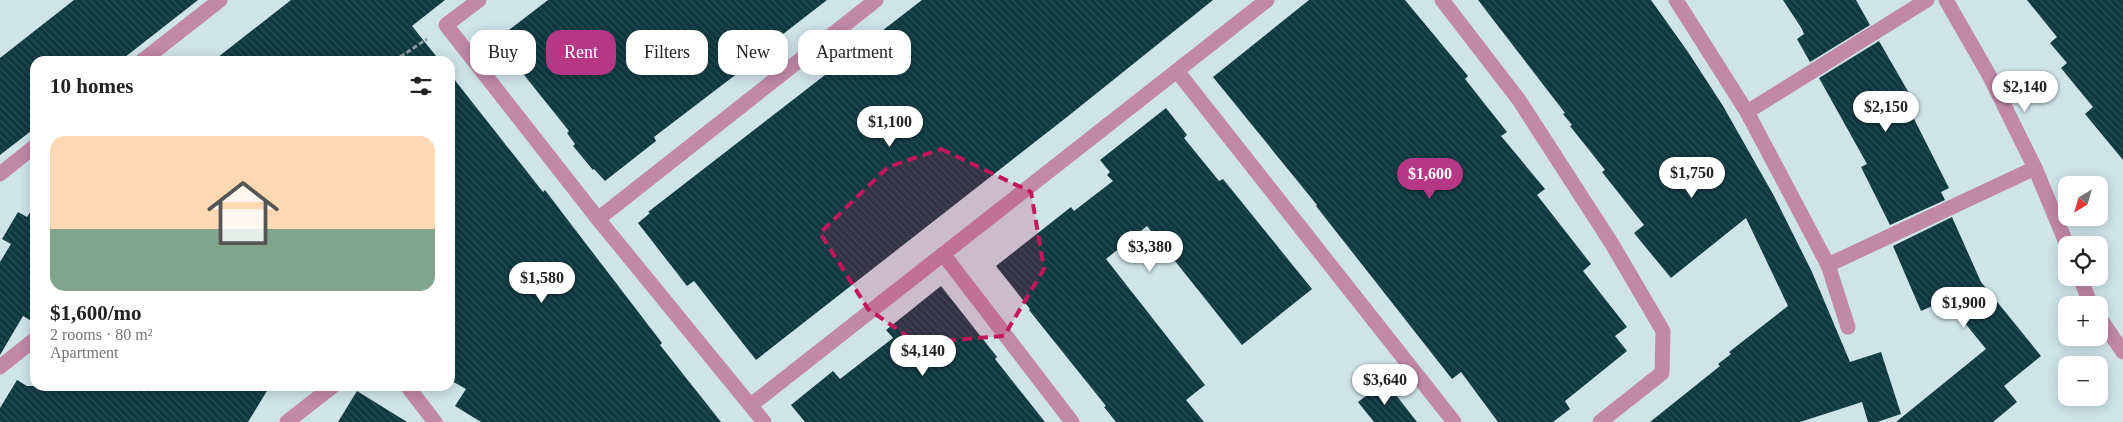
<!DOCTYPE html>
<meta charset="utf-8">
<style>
:root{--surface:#fff;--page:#f6f6f6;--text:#222;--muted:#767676;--accent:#b53786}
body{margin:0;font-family:"Times New Roman",serif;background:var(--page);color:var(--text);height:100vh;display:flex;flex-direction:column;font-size:19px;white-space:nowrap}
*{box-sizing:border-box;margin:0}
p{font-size:16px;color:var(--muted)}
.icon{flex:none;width:28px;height:28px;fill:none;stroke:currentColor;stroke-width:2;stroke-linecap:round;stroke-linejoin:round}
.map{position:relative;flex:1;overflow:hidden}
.side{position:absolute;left:30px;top:56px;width:425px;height:335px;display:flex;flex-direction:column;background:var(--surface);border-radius:15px;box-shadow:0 2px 12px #0003}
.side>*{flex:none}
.hud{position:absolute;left:470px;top:30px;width:475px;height:45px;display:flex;gap:10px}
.needle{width:32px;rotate:217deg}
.tools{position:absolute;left:2058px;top:176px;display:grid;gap:10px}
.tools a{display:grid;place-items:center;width:50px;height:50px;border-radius:10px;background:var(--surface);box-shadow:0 2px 12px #0003;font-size:25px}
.price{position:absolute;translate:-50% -42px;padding:0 11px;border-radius:18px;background:#fff;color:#222;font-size:16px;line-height:32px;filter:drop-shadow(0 1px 2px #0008)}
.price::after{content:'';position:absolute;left:50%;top:30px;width:15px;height:11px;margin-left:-8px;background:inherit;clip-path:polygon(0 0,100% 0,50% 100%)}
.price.selected{background:var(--accent);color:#fff}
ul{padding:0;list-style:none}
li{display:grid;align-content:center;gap:10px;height:265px;padding:0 20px}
li span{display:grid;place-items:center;height:155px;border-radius:15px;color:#555}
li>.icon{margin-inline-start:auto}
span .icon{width:90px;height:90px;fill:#fffc;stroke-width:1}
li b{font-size:21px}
h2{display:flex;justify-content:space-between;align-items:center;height:60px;padding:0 20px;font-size:21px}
.tag{padding:0 18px;border-radius:15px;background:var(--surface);box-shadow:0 2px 12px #0003;font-size:18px;line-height:45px}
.tag.selected{background:var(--accent);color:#fff}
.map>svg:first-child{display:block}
</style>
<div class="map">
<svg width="2123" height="422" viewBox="0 0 2123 422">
<defs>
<pattern id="building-back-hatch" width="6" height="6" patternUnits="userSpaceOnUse" patternTransform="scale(1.25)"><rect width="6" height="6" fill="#0e3941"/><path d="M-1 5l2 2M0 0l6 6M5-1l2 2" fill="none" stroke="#284d53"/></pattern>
</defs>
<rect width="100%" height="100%" fill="#cee4e9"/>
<g fill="url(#building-back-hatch)">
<polygon points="74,0 198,0 120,61 35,61 35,128 0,155 0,58"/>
<polygon points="291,0 445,0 412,26 440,61 213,61"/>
<polygon points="548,0 827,0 765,48 766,49 754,59 755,60 654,137 656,141 605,181 594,169 593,170 573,146 575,144 567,133 569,131 496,40"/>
<polygon points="922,0 1213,0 1067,117 756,360 694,281 687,286 638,223 650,213 648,212"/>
<polygon points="1309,0 1405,0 1468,76 1465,79 1507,132 1501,136 1545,189 1537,195 1591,264 1583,271 1627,327 1615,336 1627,351 1565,401 1570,409 1553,422 1498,422 1461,372 1452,379 1316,206 1317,205 1213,77"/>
<polygon points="1478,0 1651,0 1688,52 1723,106 1774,196 1812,272 1850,362 1881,352 1901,414 1877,422 1868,422 1862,402 1800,422 1650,422 1720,366 1718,364 1731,354 1729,352 1788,306 1746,218 1671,278 1634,233 1644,225 1602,172 1605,170 1570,126 1572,125 1563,114 1565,113"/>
<polygon points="1783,0 1856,0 1870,25 1810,62 1797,39 1804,34 1802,29"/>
<polygon points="2027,0 2123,0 2123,160 2085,114 2093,107 2061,68 2067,63 2050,43 2057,37"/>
<polygon points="1879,41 1917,107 1910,111 1949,188 1941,192 1945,200 1890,225 1861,167 1867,164 1819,78"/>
<polygon points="450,74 543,192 545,190 567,219 662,343 660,345 721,422 481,422 455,406 466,389 450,380"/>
<polygon points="1166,108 1187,135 1184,138 1219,181 1223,179 1312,289 1242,345 1147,226 1106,259 1205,385 1186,400 1204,422 1116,422 1104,407 1106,406 1029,310 1030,309 996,266 1071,207 1074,211 1113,181 1107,175 1110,172 1100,160"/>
<polygon points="35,205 35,323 23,316 0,355 0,262 11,244 2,239 18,212 27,217"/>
<polygon points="1952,217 1981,282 2041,356 2004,386 2017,402 1993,422 1896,422 1986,349 1946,300 1921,311 1893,246"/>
<polygon points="941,286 997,357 995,359 1045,422 805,422 791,405 833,371 840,379 893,338 886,330"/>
<polygon points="17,380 27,386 270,386 248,422 0,422 0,408"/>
<polygon points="1385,381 1417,422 1374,422 1358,402"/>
<polygon points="357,391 407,422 338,422"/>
</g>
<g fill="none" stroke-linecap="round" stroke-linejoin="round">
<polyline stroke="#899a9d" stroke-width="3" stroke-dasharray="5 2.5" stroke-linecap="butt" points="394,61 427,39"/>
<g stroke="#c188a7" stroke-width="15">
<polyline points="479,0 446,25 598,219 764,422"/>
<polyline points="1442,0 1519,100 1612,244 1663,331 1662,373 1600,422"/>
<polyline points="1676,0 1747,112 1828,265 1848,327"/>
<polyline points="142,61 220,0"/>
<polyline points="1177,71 1454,422"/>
<polyline points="1747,112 1927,0"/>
<polyline points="0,174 35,146"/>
<polyline points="598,219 876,0"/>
<polyline points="943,254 1072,422"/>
<polyline points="1828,265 2035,168"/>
<polyline points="0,367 35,339"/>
<polyline points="407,386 435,422"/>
<polyline points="751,405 1267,0"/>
<polyline points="287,422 333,386"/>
</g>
<g stroke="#c188a7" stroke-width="15">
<polyline points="1946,0 1989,75 2035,168 2067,245"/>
<polyline points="2080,278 2091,305"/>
<polyline points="2099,317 2123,352"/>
</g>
</g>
<path fill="#c2185b" fill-opacity="0.2" stroke="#c2185b" stroke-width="4" stroke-dasharray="10 6" stroke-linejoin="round" d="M941,149L1031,192L1044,269L1004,336L917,343L868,309L820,233L888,167Z"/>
</svg>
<div class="tools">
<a><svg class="needle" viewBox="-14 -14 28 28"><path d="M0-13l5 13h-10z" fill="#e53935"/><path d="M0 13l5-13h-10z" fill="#767676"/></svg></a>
<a><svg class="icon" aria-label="locate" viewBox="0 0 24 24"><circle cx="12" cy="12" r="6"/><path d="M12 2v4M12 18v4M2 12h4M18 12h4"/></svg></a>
<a>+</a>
<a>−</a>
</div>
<b class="price" style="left:2025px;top:113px">$2,140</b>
<b class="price" style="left:1886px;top:133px">$2,150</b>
<b class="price" style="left:890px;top:148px">$1,100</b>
<b class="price" style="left:1692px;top:199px">$1,750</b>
<b class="price selected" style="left:1430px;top:200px">$1,600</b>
<b class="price" style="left:1150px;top:273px">$3,380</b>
<b class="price" style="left:542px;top:304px">$1,580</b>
<b class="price" style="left:1964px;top:329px">$1,900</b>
<b class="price" style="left:923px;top:377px">$4,140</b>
<b class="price" style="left:1385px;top:406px">$3,640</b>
<div class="hud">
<a class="tag">Buy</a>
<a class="tag selected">Rent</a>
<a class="tag">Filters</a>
<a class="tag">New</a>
<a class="tag">Apartment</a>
</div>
<section class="side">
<h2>10 homes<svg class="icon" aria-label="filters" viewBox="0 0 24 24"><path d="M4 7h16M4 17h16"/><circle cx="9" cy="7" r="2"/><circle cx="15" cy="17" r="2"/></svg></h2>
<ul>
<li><span style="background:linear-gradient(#ffd9b3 60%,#7fa58c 0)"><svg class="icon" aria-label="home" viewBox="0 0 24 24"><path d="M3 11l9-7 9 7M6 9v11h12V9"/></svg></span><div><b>$1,600/mo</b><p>2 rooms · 80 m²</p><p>Apartment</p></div></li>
</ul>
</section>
</div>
